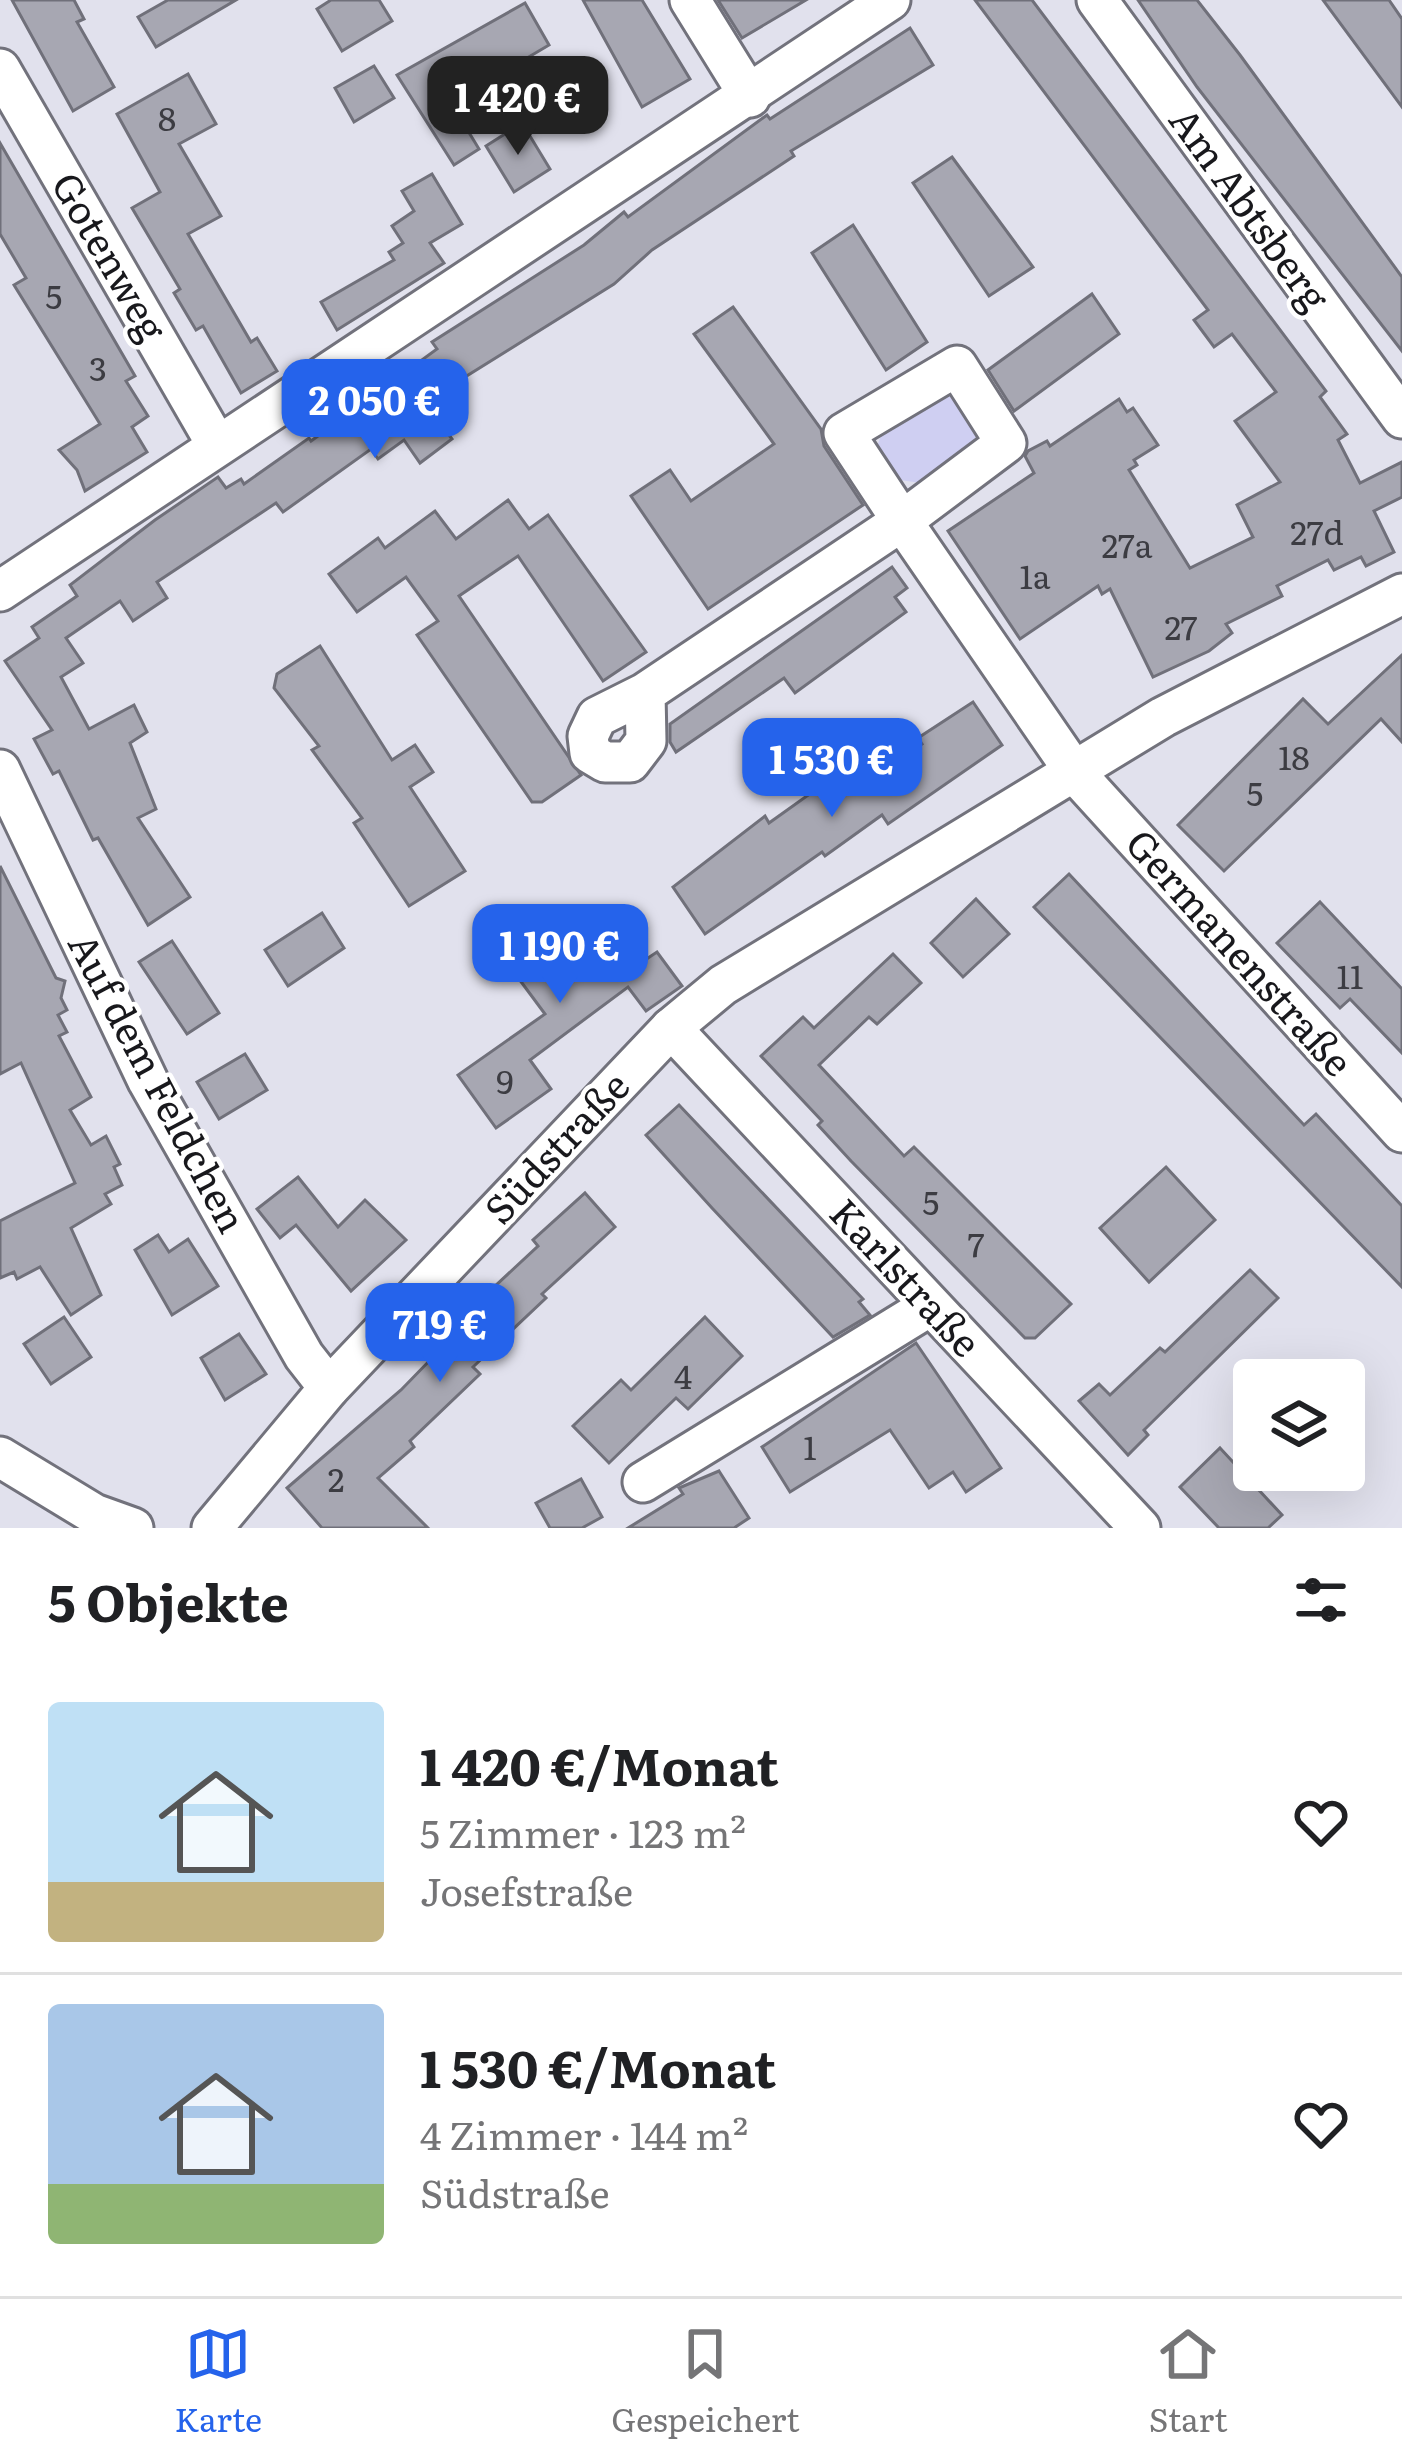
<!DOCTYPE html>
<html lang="de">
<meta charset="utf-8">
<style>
:root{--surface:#fff;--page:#f6f6f6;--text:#202124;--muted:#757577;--line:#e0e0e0;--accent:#2563eb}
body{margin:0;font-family:Literata,serif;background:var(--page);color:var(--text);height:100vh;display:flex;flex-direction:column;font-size:45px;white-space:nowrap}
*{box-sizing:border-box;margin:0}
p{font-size:39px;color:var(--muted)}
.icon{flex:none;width:66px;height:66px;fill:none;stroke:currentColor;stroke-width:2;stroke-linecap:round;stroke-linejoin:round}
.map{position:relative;height:1528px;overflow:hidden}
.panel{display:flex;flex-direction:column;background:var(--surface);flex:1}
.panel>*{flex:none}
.tools{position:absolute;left:1233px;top:1359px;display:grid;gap:24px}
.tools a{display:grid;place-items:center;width:132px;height:132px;border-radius:12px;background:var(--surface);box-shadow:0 12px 48px #0002;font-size:60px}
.price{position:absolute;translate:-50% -102px;padding:0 27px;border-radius:24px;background:var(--accent);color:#fff;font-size:39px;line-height:78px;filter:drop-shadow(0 3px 6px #0008)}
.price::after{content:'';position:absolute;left:50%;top:72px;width:36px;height:27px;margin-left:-18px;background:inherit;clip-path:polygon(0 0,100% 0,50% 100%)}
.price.on{background:#222;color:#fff}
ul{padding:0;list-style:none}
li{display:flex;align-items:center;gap:36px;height:300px;padding:0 48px}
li+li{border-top:3px solid var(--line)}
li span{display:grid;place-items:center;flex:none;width:336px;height:240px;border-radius:12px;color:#555}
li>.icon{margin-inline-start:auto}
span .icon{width:144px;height:144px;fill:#fffc;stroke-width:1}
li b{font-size:51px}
h2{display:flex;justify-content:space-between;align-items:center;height:144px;padding:0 48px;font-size:51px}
.tab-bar{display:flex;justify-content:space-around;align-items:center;height:168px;border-top:3px solid var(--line);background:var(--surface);font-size:33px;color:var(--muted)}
.tab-bar a{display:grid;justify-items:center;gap:6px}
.tab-bar .on{color:var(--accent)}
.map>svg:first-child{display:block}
</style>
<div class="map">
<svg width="1402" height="1528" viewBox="0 0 1402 1528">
<rect width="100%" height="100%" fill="#e1e1ed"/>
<polygon fill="#cfcff2" points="950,392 963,399 979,429 976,441 921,483 893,479 876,449 885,425"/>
<g fill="#a7a7b2" stroke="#70707a" stroke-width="3">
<polygon points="12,0 74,0 84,19 77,22 114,87 73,111"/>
<polygon points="168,0 236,0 156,47 138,17"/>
<polygon points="331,0 379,0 392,21 342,51 317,9"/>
<polygon points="583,0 642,0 690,79 642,107"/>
<polygon points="718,0 806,0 742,38"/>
<polygon points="975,0 1032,0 1326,391 1320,397 1347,434 1338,440 1360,483 1402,462 1402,497 1374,511 1394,552 1366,566 1361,557 1334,570 1328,560 1277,586 1282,596 1226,624 1232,633 1209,651 1153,677 1110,589 1102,594 1098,586 1020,639 948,531 1034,473 1025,456 1028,451 1047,441 1050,446 1119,399 1127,412 1133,408 1158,445 1134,460 1137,465 1129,470 1190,568 1253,537 1237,505 1280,482 1235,421 1276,392 1232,334 1214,347 1194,320 1208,310"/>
<polygon points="1138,0 1197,0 1240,55 1402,277 1402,351 1197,87"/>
<polygon points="1323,0 1389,0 1402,19 1402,107"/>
<polygon points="525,3 549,45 451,103 479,149 454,165 397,75"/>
<polygon points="910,28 933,65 791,151 794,156 652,250 614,284 425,402 452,439 420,463 404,440 378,459 371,449 283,512 276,503 157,582 167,598 133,621 120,601 66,638 83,663 61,677 89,729 134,705 147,732 130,743 156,809 138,818 190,897 148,925 98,838 93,840 59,771 53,774 34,739 52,730 5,661 39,638 32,627 77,596 70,585 155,520 218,477 226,488 241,479 244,484 309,438 311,441 437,349 432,342 584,245 624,212 628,217 767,115 770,119"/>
<polygon points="374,66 394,98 354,122 335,88"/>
<polygon points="188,74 216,124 179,144 221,216 188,234 251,342 257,338 277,371 241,393 203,326 196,330 174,293 180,289 132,208 160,192 117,114"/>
<polygon points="522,123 550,169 514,192 486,146"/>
<polygon points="0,143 135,376 126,381 148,416 132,427 147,452 85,491 77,470 59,450 100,424 14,285 26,278 0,234"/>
<polygon points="952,157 1033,267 989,296 913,183"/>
<polygon points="432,174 462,224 430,243 444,263 337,330 321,302 394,260 389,252 403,243 392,226 414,211 402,191"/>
<polygon points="853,225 927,342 886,370 812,253"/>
<polygon points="1092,294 1119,334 1014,411 988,370"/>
<polygon points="733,307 821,429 824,446 863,505 708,609 631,496 670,470 691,501 774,444 694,334"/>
<polygon points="508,500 529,529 548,515 646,652 603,681 518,556 459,596 581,775 542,802 532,802 417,635 438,621 406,577 357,612 329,574 378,538 385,548 435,511 456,539"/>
<polygon points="892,567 907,588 895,597 906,612 795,693 784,678 676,752 670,742 670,724"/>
<polygon points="320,646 392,760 415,745 433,772 410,787 465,871 409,906 354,823 362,818 312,750 319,746 274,688 277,674"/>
<polygon points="1402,655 1402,742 1381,719 1224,871 1178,825 1303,699 1328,724"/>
<polygon points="973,702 1002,745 888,824 882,815 825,856 822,852 705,934 673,887 765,816 769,823 825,783 836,798 922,744 918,738"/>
<polygon points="0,866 56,978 65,981 61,998 67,1010 58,1015 67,1032 59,1036 91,1097 70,1110 91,1145 106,1136 120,1164 114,1167 122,1185 105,1194 111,1204 71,1228 101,1295 71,1315 40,1267 17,1279 14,1272 0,1278 0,1221 75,1183 21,1063 0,1074"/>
<polygon points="1069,874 1304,1125 1316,1114 1402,1206 1402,1287 1034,907"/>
<polygon points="976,899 1009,934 963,977 931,943"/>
<polygon points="1320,902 1402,989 1402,1053 1350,999 1340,1008 1277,943"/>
<polygon points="322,913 344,948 288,986 265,950"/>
<polygon points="602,915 639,964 657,952 682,986 646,1011 628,987 530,1060 551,1089 496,1128 458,1075 545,1014 499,952 542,920 562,946"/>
<polygon points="172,941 219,1013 187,1034 139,962"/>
<polygon points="893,954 921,983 877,1024 869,1017 819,1065 904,1156 914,1147 1071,1304 1035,1338 1025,1338 851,1161 818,1125 822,1121 761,1056 803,1017 814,1028"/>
<polygon points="245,1054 267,1090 219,1119 197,1082"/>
<polygon points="679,1105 863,1299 859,1302 870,1315 833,1337 712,1208 646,1135"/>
<polygon points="1166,1167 1215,1220 1149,1282 1100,1228"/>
<polygon points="298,1177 338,1227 365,1200 406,1240 351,1291 296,1225 280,1238 257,1209"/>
<polygon points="585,1193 615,1227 542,1294 546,1298 473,1367 480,1374 410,1441 414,1447 378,1478 428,1528 322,1528 287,1488 401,1390 470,1319 465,1314 538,1246 533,1240"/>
<polygon points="158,1235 169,1252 188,1239 218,1286 172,1315 135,1250"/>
<polygon points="1250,1270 1278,1298 1144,1430 1148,1435 1128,1455 1079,1401 1099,1384 1110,1395 1160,1348 1165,1352"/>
<polygon points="64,1317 91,1357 51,1384 24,1344"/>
<polygon points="705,1317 742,1356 688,1409 676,1398 609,1463 573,1426 621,1380 631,1390"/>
<polygon points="239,1334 266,1374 225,1400 201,1358"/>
<polygon points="916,1343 1001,1468 966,1492 953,1472 929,1488 890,1430 790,1492 762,1447"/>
<polygon points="1220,1448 1282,1515 1268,1528 1219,1528 1180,1487"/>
<polygon points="719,1471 749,1518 734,1528 628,1528 683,1494 679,1488"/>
<polygon points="581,1479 602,1517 582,1528 550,1528 536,1503"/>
</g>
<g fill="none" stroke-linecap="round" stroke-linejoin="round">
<g stroke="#72727c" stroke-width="45">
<g id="minor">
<polyline points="690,0 750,97"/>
<polyline points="1097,0 1402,418"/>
<polyline points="0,69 217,445"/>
<polygon points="957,366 1006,443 902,521 844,433"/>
<polyline points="0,591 890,0"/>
<polyline points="645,693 646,741 630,762 605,762 590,753 588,736 597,717 645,693 902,521 1076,774 1402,1132"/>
<polyline points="0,770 148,1081 304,1356 329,1388"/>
<polyline points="671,1028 1140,1528"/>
<polyline points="0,1457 94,1514 133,1528"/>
<polyline points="643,1482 930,1306"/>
<polyline points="212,1528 329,1388 671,1028 723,985 1163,717 1402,594"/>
</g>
</g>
<use href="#minor" stroke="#fff" stroke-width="39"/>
</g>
<g text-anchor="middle" stroke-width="9" stroke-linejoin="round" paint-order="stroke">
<g font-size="33" fill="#3c3c42">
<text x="167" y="131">8</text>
<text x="54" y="309">5</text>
<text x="98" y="381">3</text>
<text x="1317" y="545">27d</text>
<text x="1127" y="558">27a</text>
<text x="1035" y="589">1a</text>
<text x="1181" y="640">27</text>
<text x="1294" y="770">18</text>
<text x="1255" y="806">5</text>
<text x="1350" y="989">11</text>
<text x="505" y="1094">9</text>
<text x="931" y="1215">5</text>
<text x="976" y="1257">7</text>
<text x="683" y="1389">4</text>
<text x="810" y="1460">1</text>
<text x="336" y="1492">2</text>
</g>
<g font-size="39" fill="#18181c" stroke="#fff">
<text transform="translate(1249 209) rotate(54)" y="14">Am Abtsberg</text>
<text transform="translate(109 257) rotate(60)" y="14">Gotenweg</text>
<text transform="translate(1239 953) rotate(48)" y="14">Germanenstraße</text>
<text transform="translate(157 1083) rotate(62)" y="14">Auf dem Feldchen</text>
<text transform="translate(557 1148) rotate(-47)" y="14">Südstraße</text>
<text transform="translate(905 1278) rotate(47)" y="14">Karlstraße</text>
</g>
</g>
</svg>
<div class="tools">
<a><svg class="icon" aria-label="layers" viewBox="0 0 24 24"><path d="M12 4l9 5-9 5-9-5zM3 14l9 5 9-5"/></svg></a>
</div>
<b class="price on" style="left:518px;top:158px">1 420 €</b>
<b class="price" style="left:375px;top:461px">2 050 €</b>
<b class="price" style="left:832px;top:820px">1 530 €</b>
<b class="price" style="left:560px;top:1006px">1 190 €</b>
<b class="price" style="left:440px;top:1385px">719 €</b>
</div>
<section class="panel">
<h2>5 Objekte<svg class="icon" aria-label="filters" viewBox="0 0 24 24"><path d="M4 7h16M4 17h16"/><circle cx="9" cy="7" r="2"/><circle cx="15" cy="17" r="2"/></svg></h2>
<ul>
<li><span style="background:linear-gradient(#bfe0f5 75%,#c2b280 0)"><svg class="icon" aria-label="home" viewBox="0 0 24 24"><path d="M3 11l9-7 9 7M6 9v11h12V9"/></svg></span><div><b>1 420 €/Monat</b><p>5 Zimmer · 123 m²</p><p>Josefstraße</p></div><svg class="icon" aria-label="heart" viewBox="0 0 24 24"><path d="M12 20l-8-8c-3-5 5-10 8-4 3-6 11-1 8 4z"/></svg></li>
<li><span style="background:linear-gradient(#a9c7e8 75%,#8fb573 0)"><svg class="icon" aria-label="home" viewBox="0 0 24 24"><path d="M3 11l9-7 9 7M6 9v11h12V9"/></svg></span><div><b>1 530 €/Monat</b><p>4 Zimmer · 144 m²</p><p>Südstraße</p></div><svg class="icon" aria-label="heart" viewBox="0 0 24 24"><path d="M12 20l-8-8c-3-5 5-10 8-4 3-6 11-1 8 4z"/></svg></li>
</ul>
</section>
<nav class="tab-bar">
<a class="on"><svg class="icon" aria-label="map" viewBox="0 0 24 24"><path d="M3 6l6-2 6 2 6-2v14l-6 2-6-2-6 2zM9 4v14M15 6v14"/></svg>Karte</a>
<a><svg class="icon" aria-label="saved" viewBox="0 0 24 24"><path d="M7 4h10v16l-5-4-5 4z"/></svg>Gespeichert</a>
<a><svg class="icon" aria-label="home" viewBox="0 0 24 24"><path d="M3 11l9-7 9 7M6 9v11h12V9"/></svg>Start</a>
</nav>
